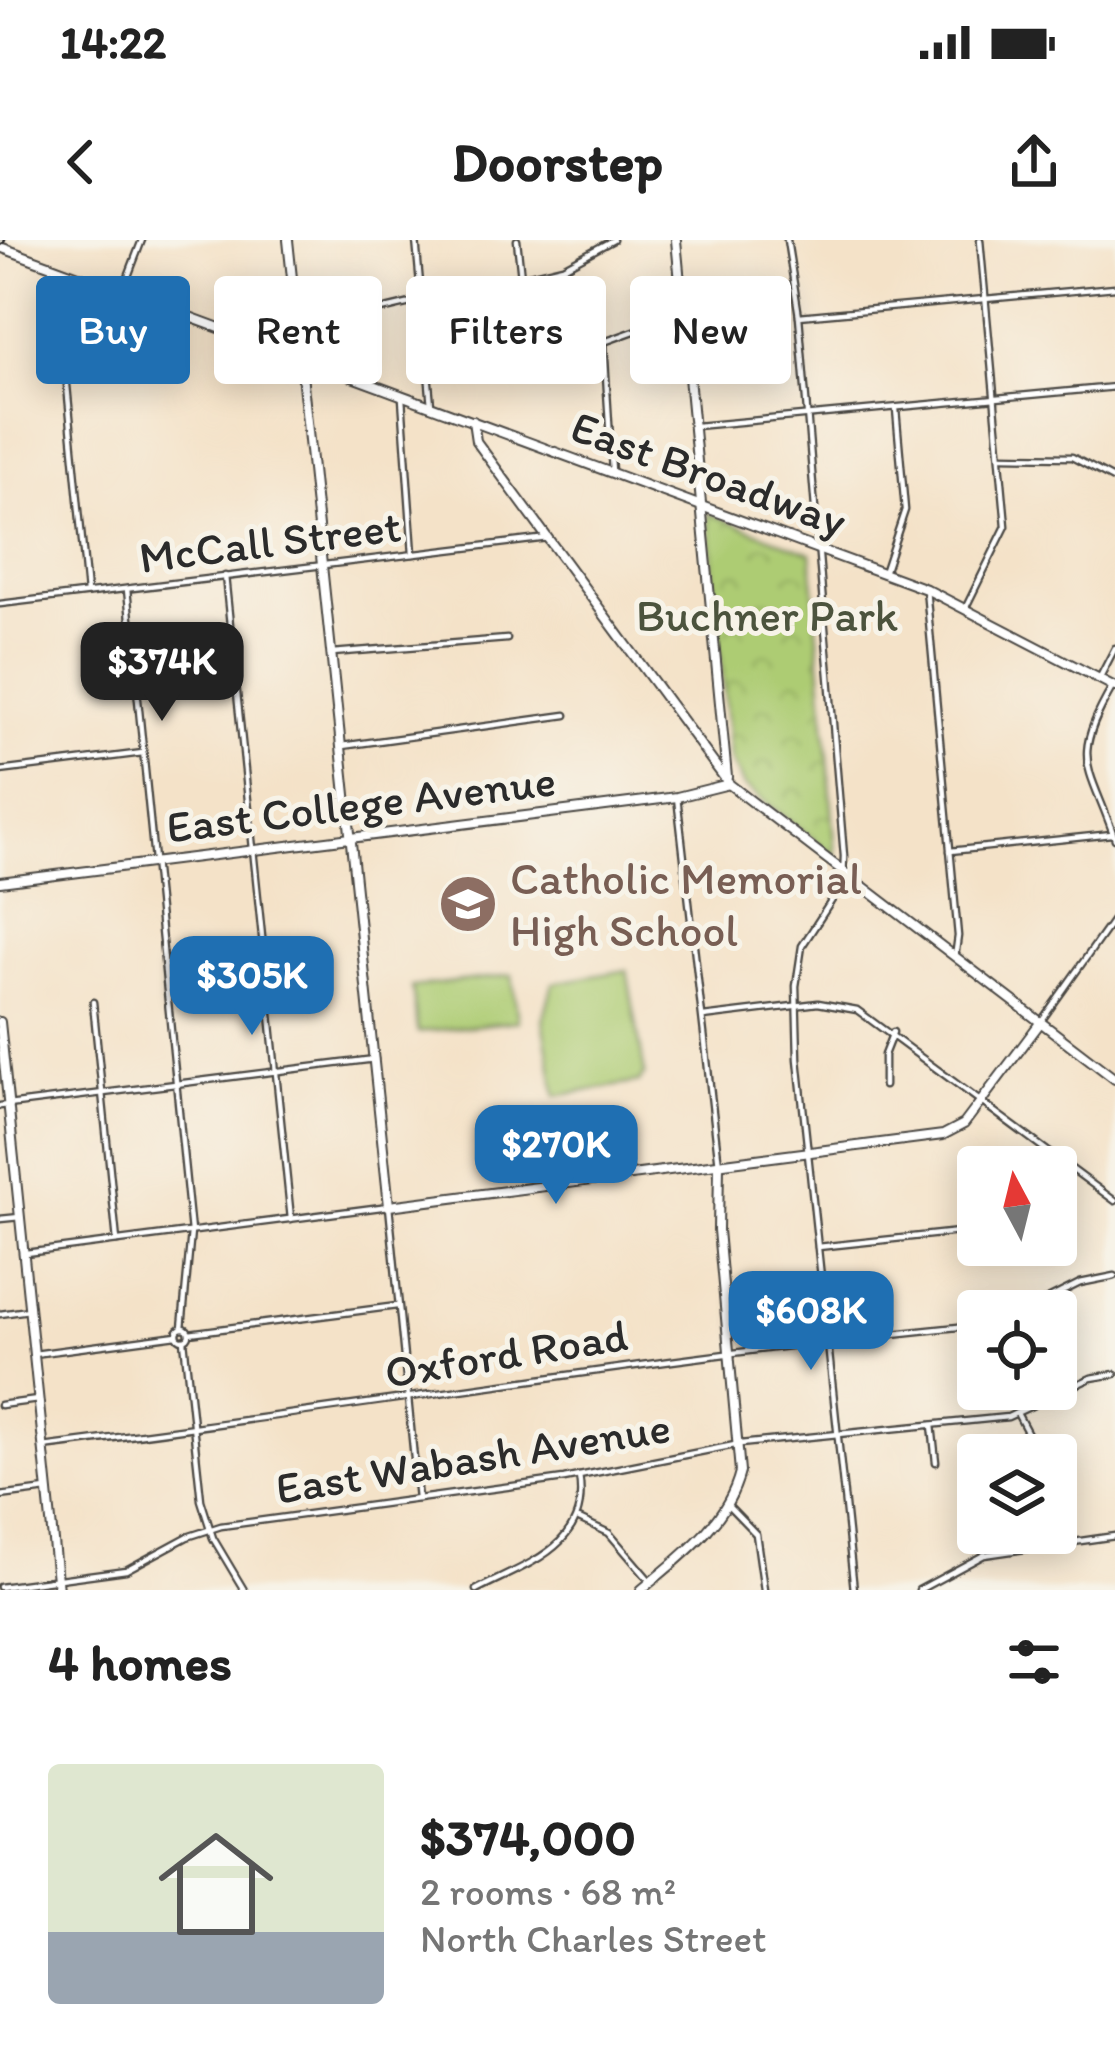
<!DOCTYPE html>
<meta charset="utf-8">
<style>
:root{--surface:#fff;--page:#f2f2f2;--text:#222;--muted:#767676;--accent:#1f6fb2}
body{margin:0;font-family:Itim,sans-serif;background:var(--page);color:var(--text);height:100vh;display:flex;flex-direction:column;font-size:45px;white-space:nowrap}
*{box-sizing:border-box;margin:0}
p{font-size:39px;color:var(--muted)}
.icon{flex:none;width:66px;height:66px;fill:none;stroke:currentColor;stroke-width:2;stroke-linecap:round;stroke-linejoin:round}
.map{position:relative;height:1350px;overflow:hidden}
.sheet{display:flex;flex-direction:column;background:var(--surface);flex:1}
.sheet>*{flex:none}
.top-card{position:absolute;left:36px;top:36px;width:1044px;height:108px;display:flex;gap:24px}
.needle{width:78px;rotate:353deg}
.tools{position:absolute;left:957px;top:906px;display:grid;gap:24px}
.tools a{display:grid;place-items:center;width:120px;height:120px;border-radius:12px;background:var(--surface);box-shadow:0 6px 30px #0003;font-size:60px}
.price{position:absolute;translate:-50% -102px;padding:0 27px;border-radius:24px;background:var(--accent);color:#fff;font-size:39px;line-height:78px;filter:drop-shadow(0 3px 6px #0008)}
.price::after{content:'';position:absolute;left:50%;top:72px;width:36px;height:27px;margin-left:-18px;background:inherit;clip-path:polygon(0 0,100% 0,50% 100%)}
.price.active{background:#222;color:#fff}
ul{padding:0;list-style:none}
li{display:flex;align-items:center;gap:36px;height:300px;padding:0 48px}
li span{display:grid;place-items:center;flex:none;width:336px;height:240px;border-radius:12px;color:#555}
li>.icon{margin-inline-start:auto}
span .icon{width:144px;height:144px;fill:#fffc;stroke-width:1}
li b{font-size:51px}
h2{display:flex;justify-content:space-between;align-items:center;height:144px;padding:0 48px;font-size:51px}
.chip{padding:0 42px;border-radius:12px;background:var(--surface);box-shadow:0 6px 30px #0003;font-size:42px;line-height:108px}
.chip.active{background:var(--accent);color:#fff}
.status{display:flex;justify-content:space-between;align-items:center;height:84px;padding:0 60px;background:var(--surface);direction:ltr}
.status svg{height:33px;fill:currentColor}
header{display:flex;justify-content:space-between;align-items:center;height:156px;padding:0 48px;background:var(--surface);font-size:54px;font-weight:700}
.map>svg:first-child{display:block}
</style>
<div class="status"><b>14:22</b><svg viewBox="0 0 49 12"><path d="M0 12V9h3v3zM5 12V6h3v6zM10 12V3h3v9zM15 12V0h3v12zM26 1h20v11H26zM47 4h2v5h-2z"/></svg></div>
<header><svg class="icon" aria-label="back" viewBox="0 0 24 24"><path d="M15 5l-7 7 7 7"/></svg>Doorstep<svg class="icon" aria-label="share" viewBox="0 0 24 24"><path d="M12 15V3M7 8l5-5 5 5M5 13v7h14v-7"/></svg></header>
<div class="map">
<svg width="1115" height="1350" viewBox="0 0 1115 1350">
<defs>
<pattern id="park-crowns" width="20" height="18" patternUnits="userSpaceOnUse" patternTransform="scale(3)"><rect width="20" height="18" fill="#adcc73"/><path d="M2 6a3 3 0 1 1 6 0M12 15a3 3 0 1 1 6 0" fill="none" stroke="#95af64"/></pattern>
</defs>
<rect width="100%" height="100%" fill="#f7f3e8"/>
<filter id="ink" filterUnits="userSpaceOnUse"><feTurbulence type="fractalNoise" baseFrequency=".00833" numOctaves="2"/><feDisplacementMap in="SourceGraphic" scale="24" xChannelSelector="R" yChannelSelector="G"/><feConvolveMatrix kernelMatrix="1 2 1 2 8 2 1 2 1" color-interpolation-filters="sRGB"/></filter>
<filter id="wash" filterUnits="userSpaceOnUse"><feTurbulence type="fractalNoise" baseFrequency=".004" numOctaves="4" result="noise"/><feDisplacementMap in="SourceGraphic" scale="48" xChannelSelector="R" yChannelSelector="G"/><feGaussianBlur stdDeviation="2.7" result="paint"/><feColorMatrix in="noise" values="0 0 0 0 0 0 0 0 0 0 0 0 0 0 0 0 0 1.4 0 .05"/><feComposite in="paint" operator="in"/></filter>
<g filter="url(#wash)">
<rect width="100%" height="100%" fill="#f4e2c8"/>
<g fill="#adcc73" stroke="#6c7c4f" stroke-width="3">
<polygon points="627,730 645,834 639,842 556,856 543,780 553,743"/>
<polygon points="512,735 518,781 418,792 412,747"/>
</g>
<polygon fill="url(#park-crowns)" stroke="#6c7c4f" stroke-width="3" points="708,273 811,313 836,616 744,546 730,519"/>
</g>
<g filter="url(#ink)">
<g fill="none" stroke-linecap="round" stroke-linejoin="round">
<g stroke="#494643" stroke-width="9">
<g id="street">
<polyline points="416,0 431,165"/>
<polyline points="517,0 521,37"/>
<polyline points="787,0 799,76 844,616 843,643 802,706 796,746 798,819 854,1350"/>
<polyline points="56,31 87,353"/>
<polyline points="122,52 142,0"/>
<polyline points="799,76 1115,47"/>
<polyline points="301,89 563,27 613,0"/>
<polyline points="402,158 413,314"/>
<polyline points="696,186 1115,147"/>
<polyline points="1002,216 1072,217 1115,240"/>
<polyline points="612,232 604,102 684,73"/>
<polyline points="884,333 905,270 896,169"/>
<polyline points="225,336 291,979"/>
<polyline points="127,349 191,992 182,1088"/>
<polyline points="926,349 958,696 955,718"/>
<polyline points="0,364 548,298"/>
<polyline points="965,369 1006,286 980,0"/>
<polyline points="332,413 507,399"/>
<polyline points="1099,439 1115,408"/>
<path d="M1113,446C1069,522 1089,523 1115,599"/>
<polyline points="342,506 566,475"/>
<polyline points="0,531 143,513"/>
<polyline points="677,557 719,925"/>
<polyline points="950,611 1112,594"/>
<polyline points="93,762 117,1001"/>
<polyline points="703,777 818,763 857,770 1115,961"/>
<polyline points="1042,780 1115,677"/>
<polyline points="884,846 884,815 893,792"/>
<polyline points="0,866 375,819"/>
<polyline points="0,979 20,977"/>
<polyline points="818,1007 978,990"/>
<polyline points="26,1013 389,966 418,1259"/>
<polyline points="1024,1071 1080,1043 1115,1036"/>
<polyline points="0,1074 29,1070"/>
<circle cx="183" cy="1094" r="6"/>
<polyline points="189,1093 397,1066"/>
<polyline points="184,1100 201,1260 213,1298 244,1350"/>
<polyline points="34,1114 177,1095"/>
<polyline points="0,1165 38,1160"/>
<polyline points="1018,1175 1034,1205"/>
<polyline points="932,1185 936,1222"/>
<path d="M43,1207C355,1168 665,1116 978,1085"/>
<polyline points="0,1256 47,1250"/>
<polyline points="726,1263 756,1294 764,1350"/>
<polyline points="579,1279 609,1293 650,1341"/>
<polyline points="0,1347 126,1330 187,1297 221,1286 564,1239 740,1204 1008,1177 1091,1138 1115,1134"/>
<path d="M476,1350C528,1323 591,1306 579,1236"/>
<polyline points="919,1350 984,1315 1115,1296"/>
</g>
</g>
<g stroke="#494643" stroke-width="12">
<g id="secondary">
<polyline points="288,0 389,966 943,895 964,884 1040,783"/>
<polyline points="676,0 727,537"/>
<polyline points="0,7 926,349 1115,447"/>
<polyline points="275,107 286,104 296,90"/>
<polyline points="473,181 476,201 729,544 1115,839"/>
<polyline points="0,642 677,557 729,544"/>
<polyline points="0,782 58,1350"/>
<path d="M641,1350C679,1318 727,1284 740,1232L718,990L719,925"/>
</g>
</g>
<use href="#street" stroke="#fff" stroke-width="4.5"/>
<use href="#secondary" stroke="#fff" stroke-width="8"/>
<g stroke="#2b2b2b" stroke-width="8">
<polyline id="rail" points="0,2 2,0"/>
</g>
<use href="#rail" stroke="#f7f3e8" stroke-width="3" stroke-dasharray="9" stroke-linecap="butt"/>
</g>
</g>
<defs>
<g id="school-disc" transform="scale(3)"><circle r="9.5" fill="#8d6e63" stroke="#f7f3e8"/><path d="M0-5L7-2L0 1L-7-2ZM-4 1L0 2.5L4 1V4Q0 6-4 4Z" fill="#fff"/></g>
</defs>
<g fill-rule="evenodd">
<use href="#school-disc" x="468" y="664"/>
</g>
<g text-anchor="middle" stroke-width="10" stroke-linejoin="round" paint-order="stroke">
<g font-size="45" fill="#2b2b2b" stroke="#f7f3e8">
<text transform="translate(709 233) rotate(20)" y="16">East Broadway</text>
<text transform="translate(270 301) rotate(-7)" y="16">McCall Street</text>
<text transform="translate(361 563) rotate(-7)" y="16">East College Avenue</text>
<text transform="translate(506 1113) rotate(-9)" y="16">Oxford Road</text>
<text transform="translate(473 1217) rotate(-9)" y="16">East Wabash Avenue</text>
</g>
<g font-size="45" fill="#4c533d" stroke="#f7f3e8">
<text x="767" y="391">Buchner Park</text>
</g>
<g font-size="45" fill="#785e54" stroke="#f7f3e8" text-anchor="start">
<text x="510" y="654">Catholic Memorial<tspan x="510" dy="52">High School</tspan></text>
</g>
</g>
</svg>
<div class="tools">
<a><svg class="needle" viewBox="-14 -14 28 28"><path d="M0-13l5 13h-10z" fill="#e53935"/><path d="M0 13l5-13h-10z" fill="#767676"/></svg></a>
<a><svg class="icon" aria-label="locate" viewBox="0 0 24 24"><circle cx="12" cy="12" r="6"/><path d="M12 2v4M12 18v4M2 12h4M18 12h4"/></svg></a>
<a><svg class="icon" aria-label="layers" viewBox="0 0 24 24"><path d="M12 4l9 5-9 5-9-5zM3 14l9 5 9-5"/></svg></a>
</div>
<b class="price active" style="left:162px;top:484px">$374K</b>
<b class="price" style="left:252px;top:798px">$305K</b>
<b class="price" style="left:556px;top:967px">$270K</b>
<b class="price" style="left:811px;top:1133px">$608K</b>
<div class="top-card">
<a class="chip active">Buy</a>
<a class="chip">Rent</a>
<a class="chip">Filters</a>
<a class="chip">New</a>
</div>
</div>
<section class="sheet">
<h2>4 homes<svg class="icon" aria-label="filters" viewBox="0 0 24 24"><path d="M4 7h16M4 17h16"/><circle cx="9" cy="7" r="2"/><circle cx="15" cy="17" r="2"/></svg></h2>
<ul>
<li><span style="background:linear-gradient(#dfe7d0 70%,#9aa5b1 0)"><svg class="icon" aria-label="home" viewBox="0 0 24 24"><path d="M3 11l9-7 9 7M6 9v11h12V9"/></svg></span><div><b>$374,000</b><p>2 rooms · 68 m²</p><p>North Charles Street</p></div></li>
</ul>
</section>
